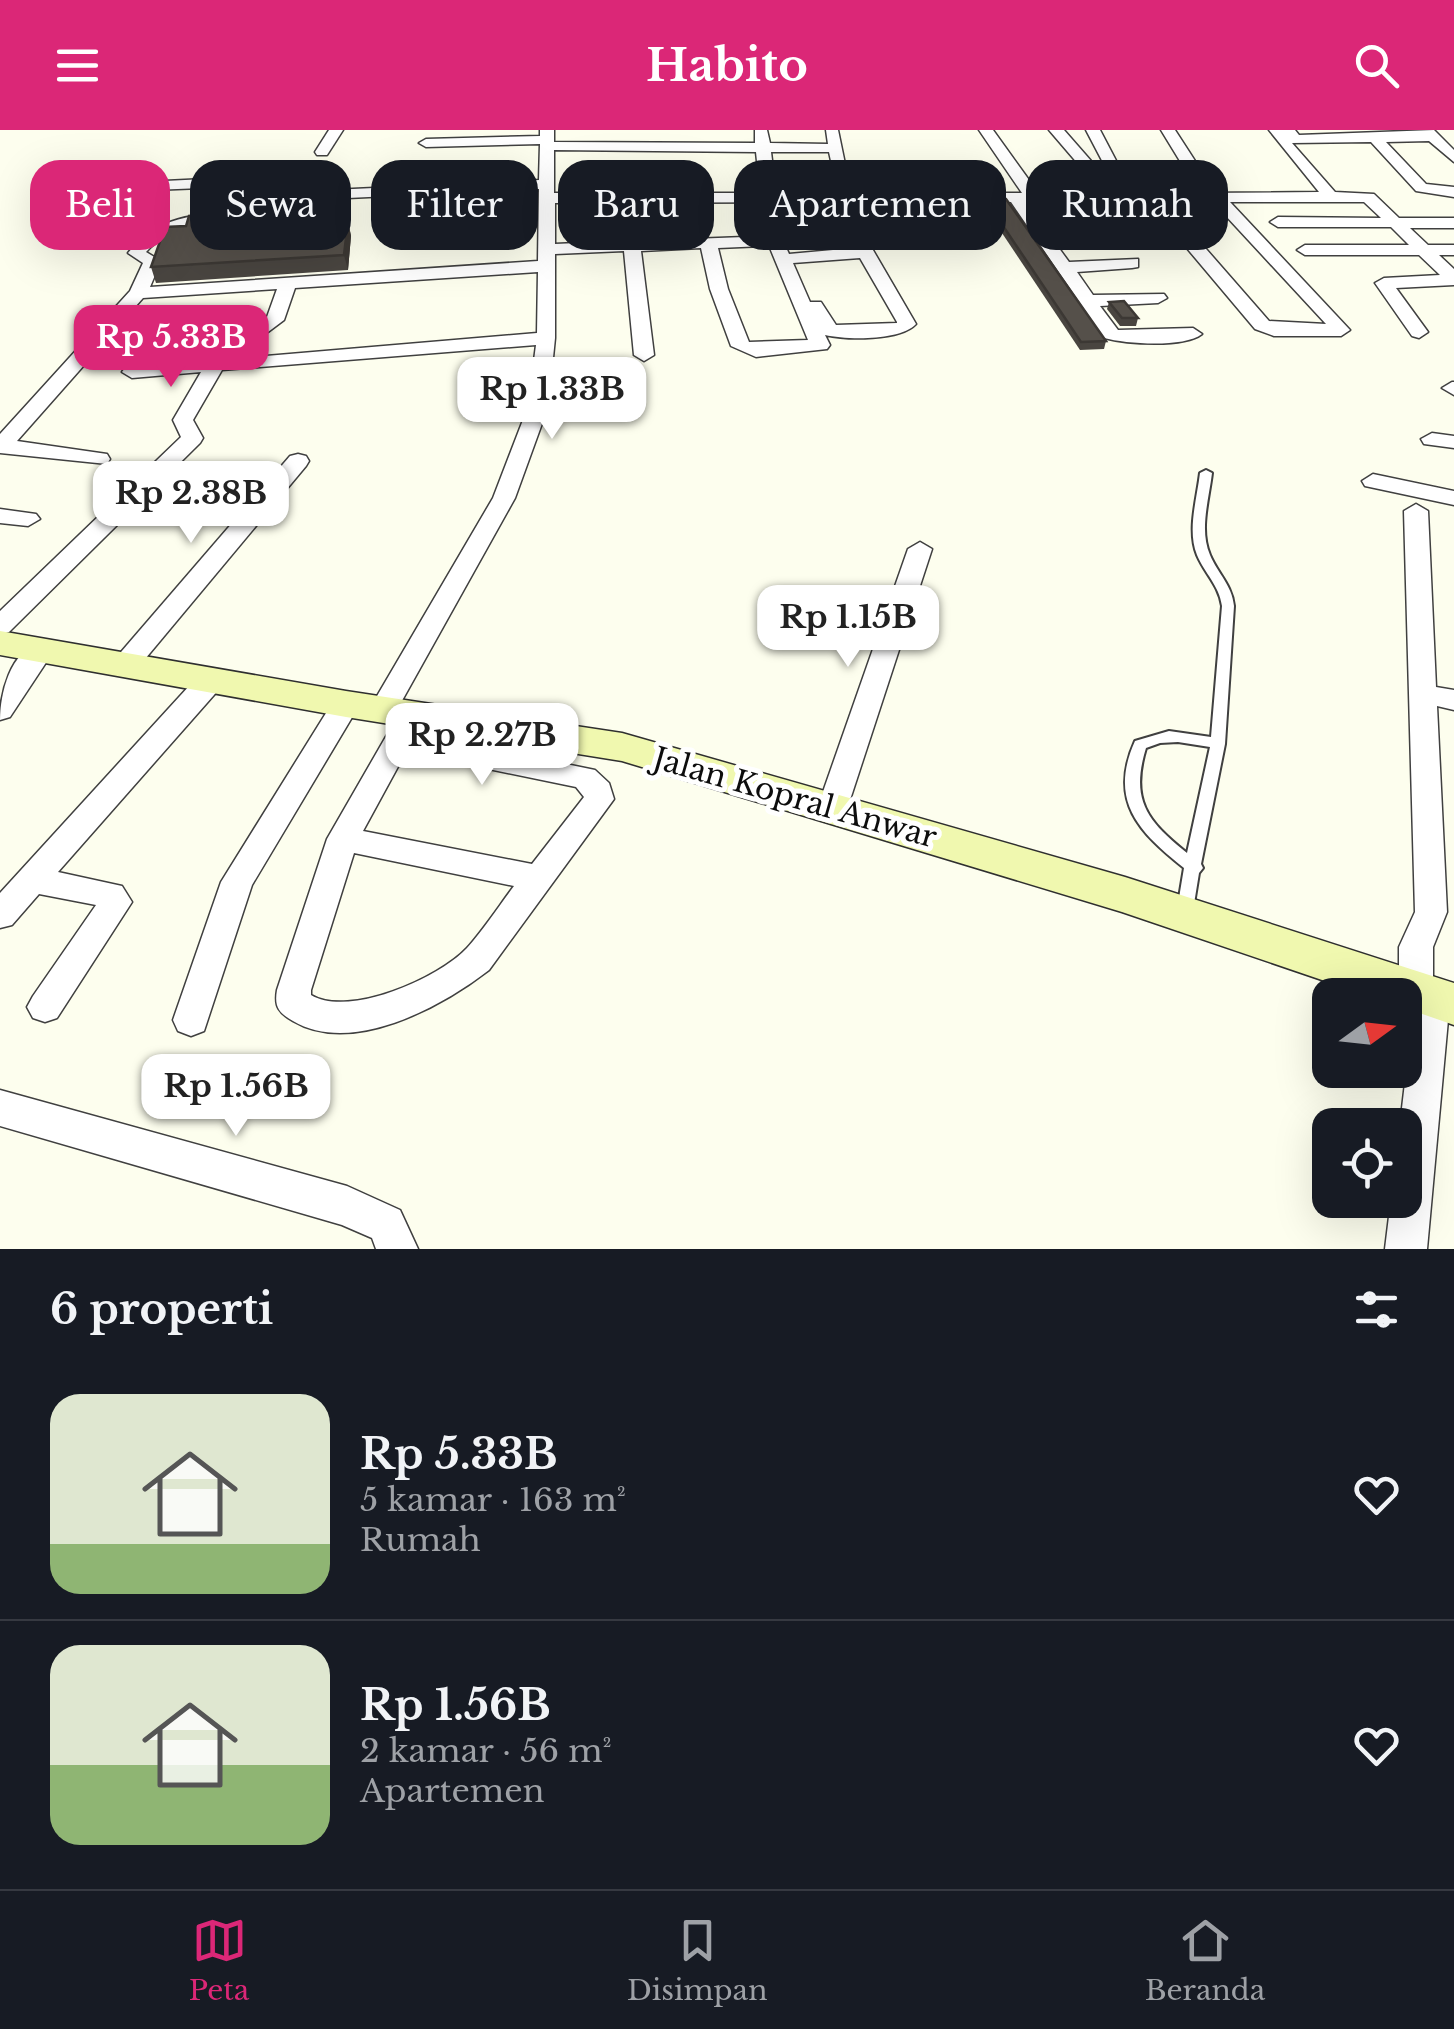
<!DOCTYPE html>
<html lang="id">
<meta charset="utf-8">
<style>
:root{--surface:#171b24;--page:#242831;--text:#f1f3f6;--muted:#9ea1a6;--line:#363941;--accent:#db2777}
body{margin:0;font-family:"Libre Baskerville",serif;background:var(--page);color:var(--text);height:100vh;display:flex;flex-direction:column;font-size:38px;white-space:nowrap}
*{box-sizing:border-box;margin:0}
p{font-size:32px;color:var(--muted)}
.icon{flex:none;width:55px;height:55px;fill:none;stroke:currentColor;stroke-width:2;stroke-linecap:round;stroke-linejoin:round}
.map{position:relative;height:1119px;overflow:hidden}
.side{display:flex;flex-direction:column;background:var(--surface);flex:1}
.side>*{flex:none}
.top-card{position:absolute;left:30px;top:30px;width:1395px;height:90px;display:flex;gap:20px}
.needle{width:65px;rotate:75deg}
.buttons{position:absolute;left:1312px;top:848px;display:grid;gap:20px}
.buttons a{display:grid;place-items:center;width:110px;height:110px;border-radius:20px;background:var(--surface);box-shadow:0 10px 40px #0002;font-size:50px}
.price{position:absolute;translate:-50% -85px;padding:0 22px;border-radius:20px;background:#fff;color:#222;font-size:32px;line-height:65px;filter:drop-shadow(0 2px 5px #0008)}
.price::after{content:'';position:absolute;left:50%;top:60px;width:30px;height:22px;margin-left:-15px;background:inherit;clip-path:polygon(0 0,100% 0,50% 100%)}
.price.on{background:var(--accent);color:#fff}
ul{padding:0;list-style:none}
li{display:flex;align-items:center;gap:30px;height:250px;padding:0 50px}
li+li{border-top:2px solid var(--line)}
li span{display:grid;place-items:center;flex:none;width:280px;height:200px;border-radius:30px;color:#555}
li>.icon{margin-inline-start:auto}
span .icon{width:120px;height:120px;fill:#fffc;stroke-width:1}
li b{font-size:42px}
h2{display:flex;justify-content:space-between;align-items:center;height:120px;padding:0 50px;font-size:42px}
.chip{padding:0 35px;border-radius:30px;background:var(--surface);box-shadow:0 10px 40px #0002;font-size:35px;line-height:90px}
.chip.on{background:var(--accent);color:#fff}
header{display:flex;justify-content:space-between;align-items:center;height:130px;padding:0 50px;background:var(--accent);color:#fff;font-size:45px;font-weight:800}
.tab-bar{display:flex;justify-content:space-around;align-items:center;height:140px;border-top:2px solid var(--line);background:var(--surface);font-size:28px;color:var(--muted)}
.tab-bar a{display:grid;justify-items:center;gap:5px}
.tab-bar .on{color:var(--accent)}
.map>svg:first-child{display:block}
</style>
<header><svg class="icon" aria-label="menu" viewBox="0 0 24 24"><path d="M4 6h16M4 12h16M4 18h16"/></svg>Habito<svg class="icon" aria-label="search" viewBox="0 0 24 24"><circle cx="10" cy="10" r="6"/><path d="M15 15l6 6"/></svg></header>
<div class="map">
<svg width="1454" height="1119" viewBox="0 0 1454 1119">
<rect width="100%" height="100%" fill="#fdfeee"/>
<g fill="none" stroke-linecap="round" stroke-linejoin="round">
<g stroke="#404040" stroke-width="4">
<path id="lane" d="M1206,340L1212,343C1209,369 1199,400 1210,425C1218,444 1232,455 1234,476L1225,614L1201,734L1203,738L1199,743L1192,786L1190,791L1184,793L1178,791L1176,786L1184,738C1139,702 1108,671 1135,611L1169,601L1211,607L1222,476C1219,455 1205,444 1197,425C1187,400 1197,369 1200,343ZM1178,612L1210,617L1187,723C1147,691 1130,670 1146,618L1160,613Z"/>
</g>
<g stroke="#404040" stroke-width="3">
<g id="street">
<polygon points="329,0 343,0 327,25 317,25 315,22"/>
<path d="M540,0H554V12L755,13V0H767L770,13L828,14L826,0H838L851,63H1022L979,0H993L1034,57H1048L1055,63H1103L1049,0H1064L1106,48L1108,42L1086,0H1100L1122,42L1123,49L1114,56L1117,63H1169L1171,58L1194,54L1161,0H1175L1210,54L1201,63L1319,62L1269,0H1295L1299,5L1434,0L1454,20V32L1429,11L1386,12L1426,54L1454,57V67L1416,61L1371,12L1292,13L1335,62L1374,64L1399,88H1454V98H1410L1428,115H1454V125H1439L1454,139V155L1396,158L1428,202L1419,208L1412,206L1375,153L1384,148L1440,145L1419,125H1305L1297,120L1305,115H1409L1391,97H1278L1270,92L1278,87L1381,88L1364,72H1230L1350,200L1341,206H1274L1255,199L1148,72H1026L1046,100H1109V106L1103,108L1053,110L1069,132L1138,129V137L1132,138L1077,142L1093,165L1164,164L1167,168L1158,173L1100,176L1118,200L1193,198L1202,204C1184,218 1127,214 1104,208L1011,72H845L916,194C900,211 847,210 825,205L830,215L827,219L756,227L731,216L710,159L701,118L641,121L654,225L644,231L634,225L624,121L555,124V208L548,277L515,368L394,585H374L370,578L493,368L528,277L536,215L222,240L193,290L203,308L200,313L9,502L0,504V481L181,307L173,290L201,242L132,248L122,242L125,238L537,203L538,142L295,158L284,190L268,202L101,216L17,311L107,324L110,329L107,334L0,323V304L130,161L143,133L128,123C167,73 225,87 282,79L298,54L129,61L121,56L124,53L307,44L315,49L311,61L539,50L540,14L426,17L419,13L426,9L540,6ZM554,20L756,22L760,59L766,63H554ZM771,22H829L837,58L775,55ZM539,59L538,131L150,157L161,131L146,122C193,69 268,116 306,70ZM830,72L855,118L789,124L783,111L769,106L639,111L636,84L628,79L620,84L623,111L555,114V73ZM1165,72H1213L1326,194L1269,191ZM766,116L770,118L808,210L749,212L728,159L718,118ZM860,128L897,192V193L836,195L821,172H810L793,133ZM277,159L267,187L257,193L112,203L143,168Z"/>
<polygon points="1452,252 1454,252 1454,265 1442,258"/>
<polygon points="1432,303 1454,306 1454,318 1424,314 1421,309"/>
<polygon points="298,324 306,326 309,331 306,336 135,541 115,541 112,535 115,529 290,326"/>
<polygon points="1373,344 1454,361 1454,375 1365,356 1362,351"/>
<polygon points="1416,374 1428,381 1436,557 1454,560 1454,580 1437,576 1447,782 1433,817 1433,853 1445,857 1450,868 1427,1119 1385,1119 1391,1070 1405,1070 1405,995 1400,995 1414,877 1405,873 1405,865 1399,862 1399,817 1415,782 1404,381"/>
<polygon points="0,379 36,384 40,389 28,396 0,393"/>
<polygon points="920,412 932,419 847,679 843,687 832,690 821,687 817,679 908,419"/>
<path d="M40,513L49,516L53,522L10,587L0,590C0,564 10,521 40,513Z"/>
<polygon points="211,541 221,543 225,550 221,557 58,742 122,756 132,772 57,888 45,892 33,888 27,877 33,866 96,775 39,764 12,795 0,798 0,763 201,543"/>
<polygon points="346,564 356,567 360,574 252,755 204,901 191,906 178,901 173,890 221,752 336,567"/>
<path d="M413,574L423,577L427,584L416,603L595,640L609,653L614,669L489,840C441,877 352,926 293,891C279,883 274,877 277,860L327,709L403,577ZM406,622L576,657L584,667L532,734L363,701ZM354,723L514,756C499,776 484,799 467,818C439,848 349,888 311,865V860Z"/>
<polygon points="0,960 347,1056 400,1080 418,1119 376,1119 372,1108 342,1095 0,996"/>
</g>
</g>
<g stroke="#2f2f2f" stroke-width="3">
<polygon id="secondary" points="0,501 346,561 622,603 1125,747 1454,853 1454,895 1405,878 1405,865 1366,865 1122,782 622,631 346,587 0,525"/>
</g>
<use href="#lane" fill="#fff" fill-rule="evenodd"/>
<use href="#street" fill="#fff" fill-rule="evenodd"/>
<use href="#secondary" fill="#f0f8af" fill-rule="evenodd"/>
</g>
<g fill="#494540">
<polygon points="985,69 1106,211 1104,219 1080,220 984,76"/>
<polygon points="254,90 326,93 348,91 351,106 348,140 156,153 151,137"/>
<polygon points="1109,172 1138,188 1136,196 1120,196 1107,179"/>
</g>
<polygon fill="#3c3834" points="348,91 351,106 348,140 344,125"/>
<g fill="#55504a" stroke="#3c3834" stroke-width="2.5">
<polygon points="985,69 1006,69 1106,211 1081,212"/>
<polygon points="251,81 248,90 324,86 324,93 348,91 344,125 151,137 165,97 186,96 189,86"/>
<polygon points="1124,171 1138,188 1122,188 1109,172"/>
</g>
<g text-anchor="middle" stroke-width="10" stroke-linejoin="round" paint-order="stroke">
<g font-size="30" fill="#0d0d0d" stroke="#fff">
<text transform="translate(795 668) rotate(16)" y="10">Jalan Kopral Anwar</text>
</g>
</g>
</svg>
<div class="buttons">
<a><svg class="needle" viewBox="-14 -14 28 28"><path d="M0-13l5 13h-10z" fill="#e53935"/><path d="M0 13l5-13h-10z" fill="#9ea1a6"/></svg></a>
<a><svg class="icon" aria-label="locate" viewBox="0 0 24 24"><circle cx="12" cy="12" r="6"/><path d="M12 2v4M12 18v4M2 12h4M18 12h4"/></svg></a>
</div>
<b class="price on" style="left:171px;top:260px">Rp 5.33B</b>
<b class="price" style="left:552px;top:312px">Rp 1.33B</b>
<b class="price" style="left:191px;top:416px">Rp 2.38B</b>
<b class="price" style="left:848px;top:540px">Rp 1.15B</b>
<b class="price" style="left:482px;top:658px">Rp 2.27B</b>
<b class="price" style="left:236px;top:1009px">Rp 1.56B</b>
<div class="top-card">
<a class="chip on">Beli</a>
<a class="chip">Sewa</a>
<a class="chip">Filter</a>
<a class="chip">Baru</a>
<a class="chip">Apartemen</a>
<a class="chip">Rumah</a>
</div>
</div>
<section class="side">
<h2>6 properti<svg class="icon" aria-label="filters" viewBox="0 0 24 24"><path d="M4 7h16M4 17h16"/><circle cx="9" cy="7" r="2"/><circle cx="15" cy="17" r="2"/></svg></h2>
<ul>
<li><span style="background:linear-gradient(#dfe7d0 75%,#8fb573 0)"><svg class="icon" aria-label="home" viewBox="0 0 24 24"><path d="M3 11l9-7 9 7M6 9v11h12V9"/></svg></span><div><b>Rp 5.33B</b><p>5 kamar · 163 m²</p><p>Rumah</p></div><svg class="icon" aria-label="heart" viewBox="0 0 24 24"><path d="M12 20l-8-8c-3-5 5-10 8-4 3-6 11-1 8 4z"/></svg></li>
<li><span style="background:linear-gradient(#dfe7d0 60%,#8fb573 0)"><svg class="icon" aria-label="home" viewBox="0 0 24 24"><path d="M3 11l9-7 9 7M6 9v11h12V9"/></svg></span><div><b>Rp 1.56B</b><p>2 kamar · 56 m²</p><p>Apartemen</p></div><svg class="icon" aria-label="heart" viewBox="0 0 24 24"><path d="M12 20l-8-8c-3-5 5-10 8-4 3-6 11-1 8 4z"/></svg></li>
</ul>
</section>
<nav class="tab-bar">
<a class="on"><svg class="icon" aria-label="map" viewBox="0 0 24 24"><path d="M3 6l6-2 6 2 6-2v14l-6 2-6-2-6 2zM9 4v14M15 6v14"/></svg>Peta</a>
<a><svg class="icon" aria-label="saved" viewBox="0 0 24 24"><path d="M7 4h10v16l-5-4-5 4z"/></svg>Disimpan</a>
<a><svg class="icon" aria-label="home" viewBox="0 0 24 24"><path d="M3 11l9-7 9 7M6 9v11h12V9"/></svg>Beranda</a>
</nav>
